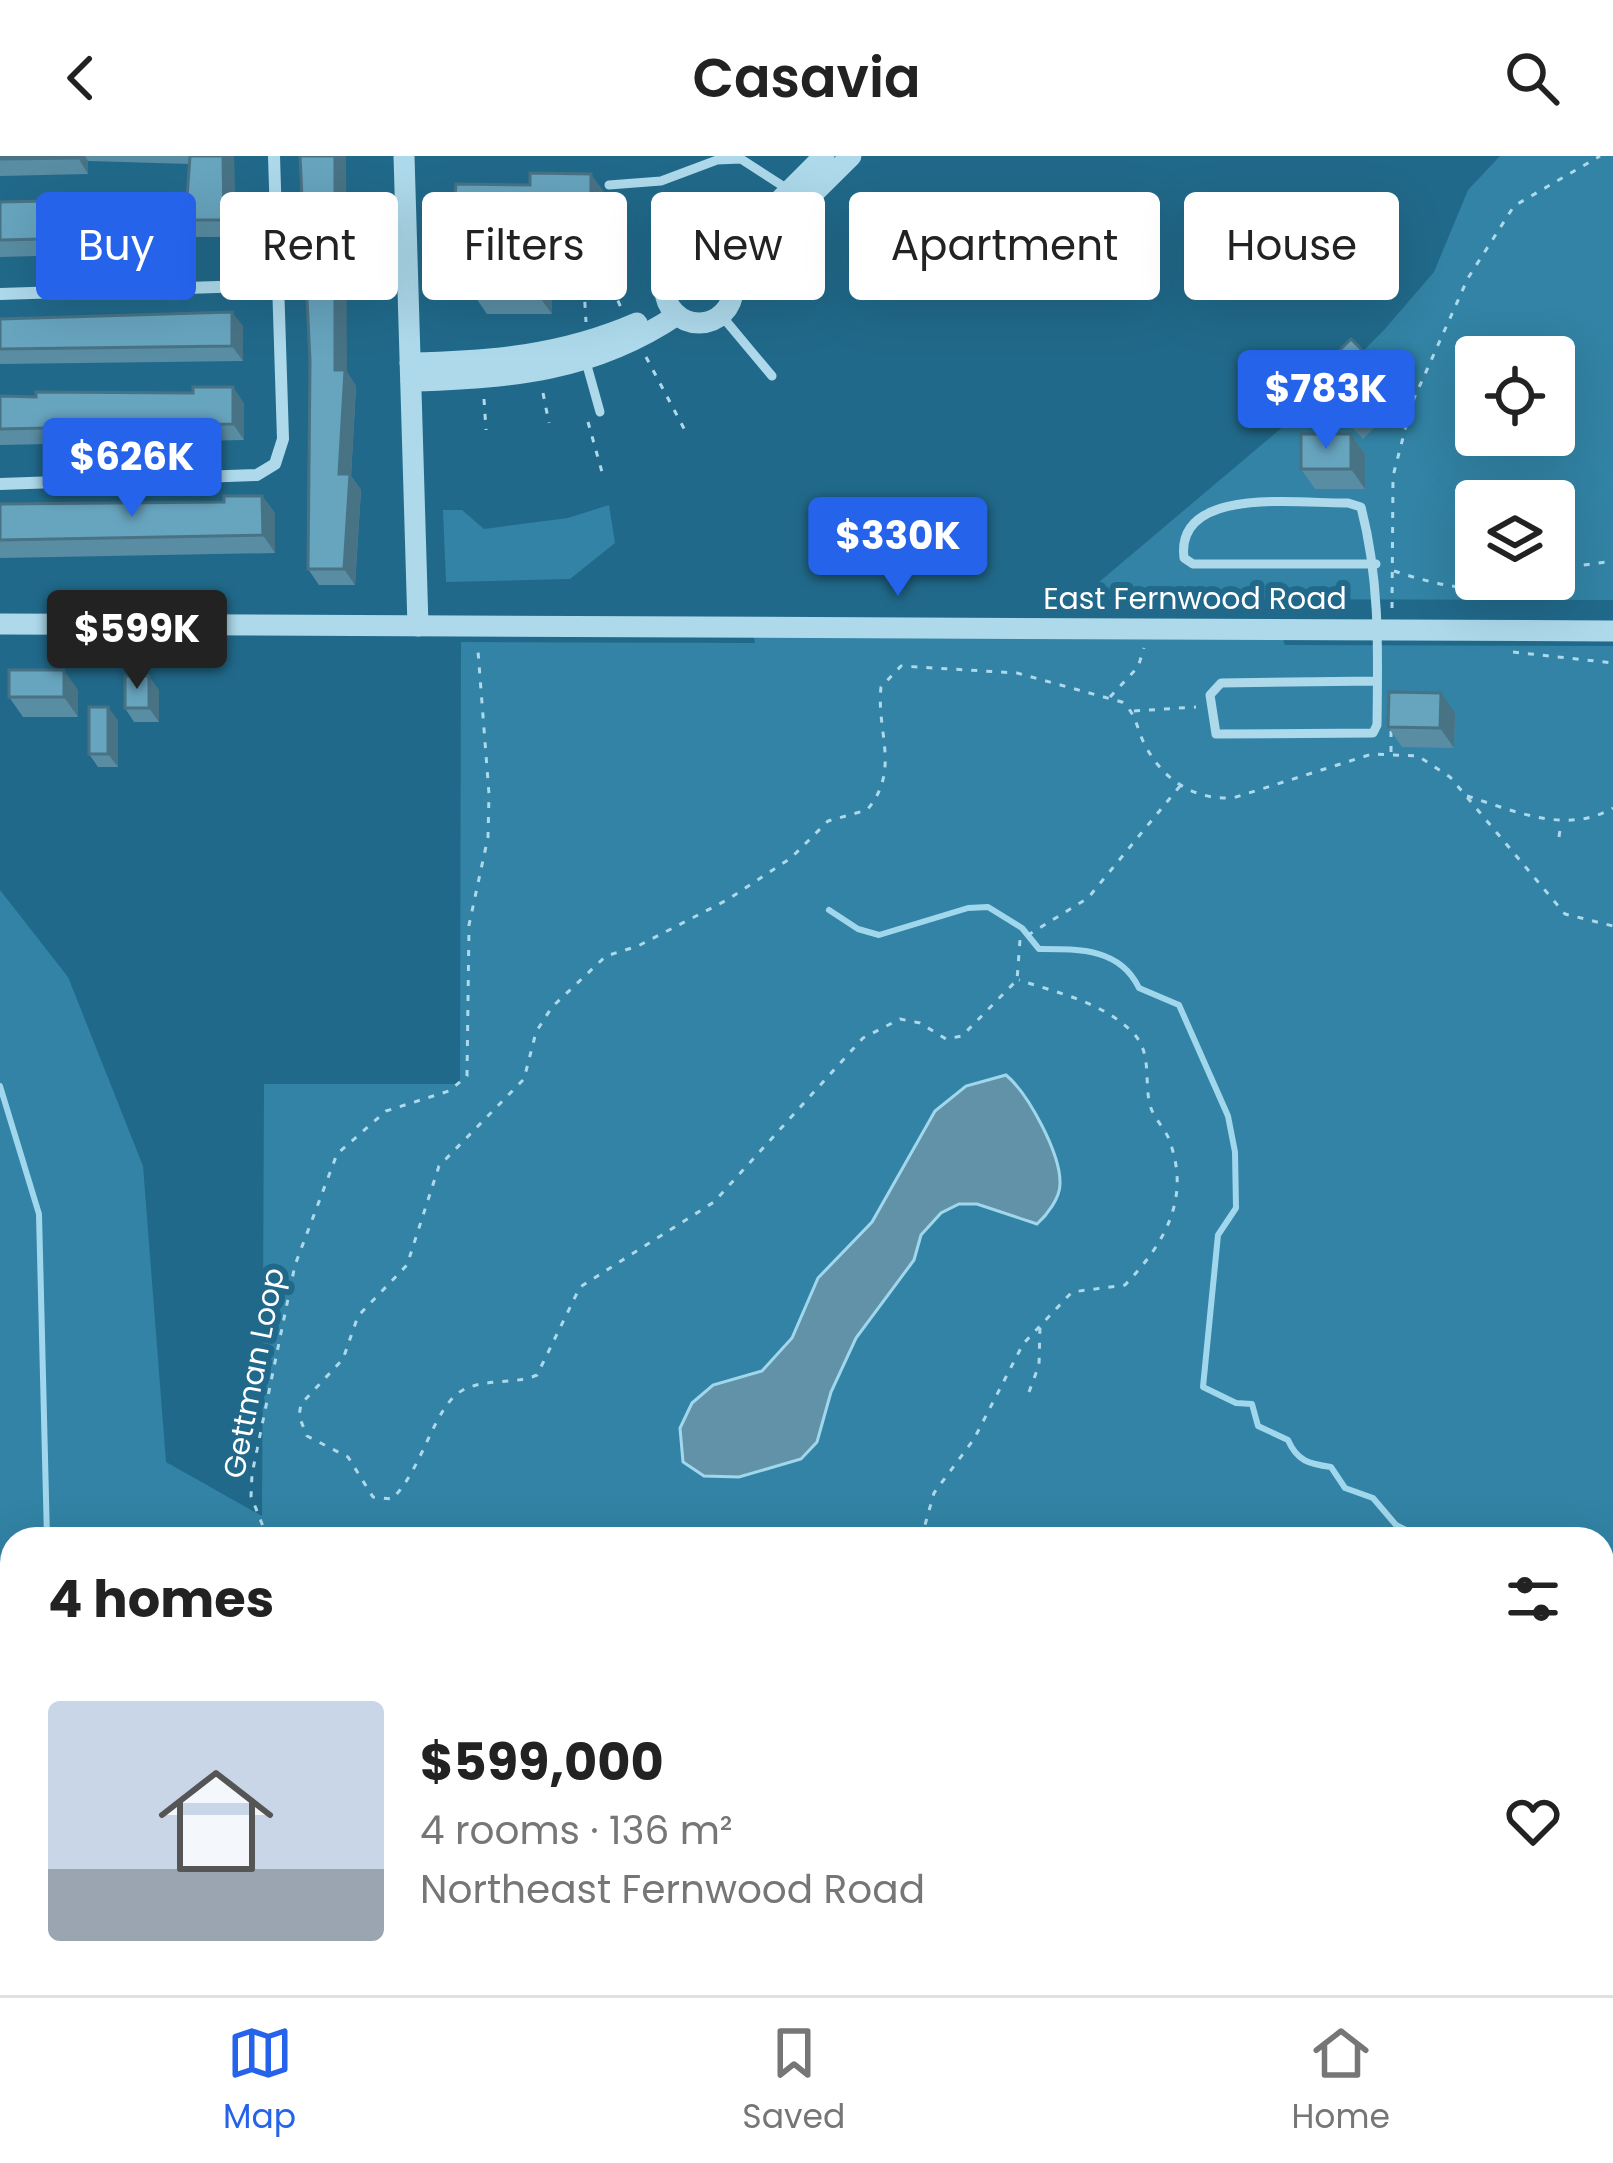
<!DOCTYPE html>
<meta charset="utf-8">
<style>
:root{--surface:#fff;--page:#f6f6f6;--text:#222;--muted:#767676;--line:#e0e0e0;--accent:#2563eb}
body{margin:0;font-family:Poppins,sans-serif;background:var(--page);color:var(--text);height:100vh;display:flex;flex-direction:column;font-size:45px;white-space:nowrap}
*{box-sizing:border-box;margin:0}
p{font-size:39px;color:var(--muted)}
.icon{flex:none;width:66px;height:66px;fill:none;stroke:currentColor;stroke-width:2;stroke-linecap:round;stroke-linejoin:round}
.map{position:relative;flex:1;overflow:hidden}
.sheet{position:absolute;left:0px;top:1371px;width:1614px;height:468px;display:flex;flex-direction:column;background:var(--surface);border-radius:36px 36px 0 0;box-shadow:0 12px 48px #0002}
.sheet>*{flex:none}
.hud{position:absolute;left:36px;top:36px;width:1542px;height:108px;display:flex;gap:24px}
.buttons{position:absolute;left:1455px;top:180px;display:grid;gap:24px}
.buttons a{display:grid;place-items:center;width:120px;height:120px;border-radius:12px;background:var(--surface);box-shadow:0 12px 48px #0002;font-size:60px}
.price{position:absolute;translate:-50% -102px;padding:0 27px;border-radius:12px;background:var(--accent);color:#fff;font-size:39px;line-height:78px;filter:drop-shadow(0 3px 6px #0008)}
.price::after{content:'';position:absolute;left:50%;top:72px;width:36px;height:27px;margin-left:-18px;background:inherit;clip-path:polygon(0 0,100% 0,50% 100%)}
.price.selected{background:#222;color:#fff}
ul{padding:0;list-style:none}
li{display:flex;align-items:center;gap:36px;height:300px;padding:0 48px}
li span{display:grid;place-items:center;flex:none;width:336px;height:240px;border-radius:12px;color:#555}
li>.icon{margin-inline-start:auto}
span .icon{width:144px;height:144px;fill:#fffc;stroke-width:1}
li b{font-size:51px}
h2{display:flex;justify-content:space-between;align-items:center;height:144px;padding:0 48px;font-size:51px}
.chip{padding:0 42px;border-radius:12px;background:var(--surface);box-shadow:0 12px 48px #0002;font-size:42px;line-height:108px}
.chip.selected{background:var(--accent);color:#fff}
header{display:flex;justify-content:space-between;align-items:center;height:156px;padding:0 48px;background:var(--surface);font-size:54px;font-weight:600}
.dock{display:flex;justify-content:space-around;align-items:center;height:168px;border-top:3px solid var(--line);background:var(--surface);font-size:33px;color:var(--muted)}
.dock a{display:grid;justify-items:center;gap:6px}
.dock .selected{color:var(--accent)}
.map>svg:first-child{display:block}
</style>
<header><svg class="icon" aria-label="back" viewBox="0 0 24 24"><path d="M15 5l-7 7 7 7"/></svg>Casavia<svg class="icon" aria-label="search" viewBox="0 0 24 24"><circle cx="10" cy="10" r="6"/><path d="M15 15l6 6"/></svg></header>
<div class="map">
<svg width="1613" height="1839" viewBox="0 0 1613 1839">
<rect width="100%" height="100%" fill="#21698a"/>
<g fill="#3283a5" fill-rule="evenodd">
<path d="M1500,0H1613V444L1079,443L1311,247L1384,174L1434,116L1468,34ZM1476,201H1554V279H1476ZM1476,345H1554V423H1476Z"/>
<polygon points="609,349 615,387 570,423 446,426 443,354 462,354 484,373 568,362"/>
<polygon points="753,478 1281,478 1285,489 1613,490 1613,1839 615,1839 626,1827 1602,1827 1602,1383 12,1383 12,1827 265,1827 268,1839 0,1839 0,734 68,821 143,1010 166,1306 262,1360 264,928 460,928 461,486 755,487"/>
</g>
<path fill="#6292a8" stroke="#a1d7ec" stroke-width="3" d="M1006,919C1028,937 1061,998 1060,1028C1060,1042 1047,1059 1037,1068L977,1048H959L941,1057L921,1079L914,1104L856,1182L831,1236L817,1286L801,1303L739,1321L704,1320L683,1306L680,1272L692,1247L713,1229L762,1215L792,1182L818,1122L872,1066L935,955L966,930Z"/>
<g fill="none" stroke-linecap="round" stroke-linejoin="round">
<g stroke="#a1d7ec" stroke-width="6">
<path d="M829,754L858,773L879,779L968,752L988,751L1022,772L1039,793C1079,793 1120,792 1139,832L1179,849L1228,960L1235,996L1236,1052L1218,1079L1203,1231L1236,1247L1252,1248L1258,1270L1288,1284C1297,1305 1309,1308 1331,1311L1345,1332L1373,1342L1396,1369L1424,1383"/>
<polyline points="0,930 39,1058 47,1383"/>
<polyline points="1602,1430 1613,1428"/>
<polyline points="117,1827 117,1839"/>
<polyline points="846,1839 850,1827"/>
<polyline points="1585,1839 1585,1827"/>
</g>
<g stroke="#add9eb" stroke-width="3" stroke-dasharray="6 9" stroke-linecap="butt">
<polyline points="432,95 454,94"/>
<polyline points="583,116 586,166"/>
<polyline points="606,117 622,154"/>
<polyline points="646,201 688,280"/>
<polyline points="543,237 549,267"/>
<polyline points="484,243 486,274"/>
<polyline points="588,266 602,316"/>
<polyline points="1554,413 1613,405"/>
<path d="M1394,415C1434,428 1488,443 1527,423"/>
<polyline points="1392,452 1393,320 1412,247 1468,122 1514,50 1600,0"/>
<polyline points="1513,496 1613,507"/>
<polyline points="1110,541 1138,511 1144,492"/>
<polyline points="1134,555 1196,551"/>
<polyline points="1391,596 1391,575"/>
<path d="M1180,630L1088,742L1020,784L1017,824L962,880L946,883L920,867L900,863L863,882L714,1046L580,1131L537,1219C514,1229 486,1222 463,1234C434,1249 423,1313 392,1343L373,1341L348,1301L307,1280L299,1260L301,1248L343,1203L358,1160L407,1109L439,1010L524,923L536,876L552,851L606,800L638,790L727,744L791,702L828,665L867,654C901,614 876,576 881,531L901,510L1017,517L1122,546C1137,558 1136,572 1145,589C1163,624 1194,644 1233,642L1372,598L1418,600L1450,621L1565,758L1613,770"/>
<path d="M1467,640C1515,655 1566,679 1613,652"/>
<polyline points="1559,681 1561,667"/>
<polyline points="1029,1236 1039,1209 1040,1170"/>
<polyline points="268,1383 251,1340 252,1318 295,1109 337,998 386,955 449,935 467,920 469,769 488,681 489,638 478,495"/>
<path d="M921,1383L934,1337L974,1283L1023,1188L1072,1136L1125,1129C1166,1086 1192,1040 1168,981C1163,970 1153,961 1150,949C1144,926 1152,899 1135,879C1106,847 1058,837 1019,824"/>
<polyline points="1602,1595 1613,1588"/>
<polyline points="1602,1718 1613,1718"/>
</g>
<g stroke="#add9eb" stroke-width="9">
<polyline points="609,29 661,25 717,4 741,3 789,34"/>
<polyline points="721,159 772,220"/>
<polyline points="586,206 600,256"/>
<path d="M1376,408H1193L1184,402C1175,329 1301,348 1348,347L1361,351C1380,424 1378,494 1377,569L1373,577L1216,578L1210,539L1221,527L1377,525"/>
</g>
<g stroke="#add9eb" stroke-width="12">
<polyline points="0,138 276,129"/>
<polyline points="0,328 257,319 275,308 283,283 274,0"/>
</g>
<g stroke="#add9eb" stroke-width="21">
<polyline points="404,0 418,470"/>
<circle cx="699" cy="133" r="34"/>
<polyline points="719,105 824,0"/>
<polyline points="731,119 851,0"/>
<path d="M410,207C492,205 561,200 637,167"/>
<path d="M411,225C509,223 594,215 677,159"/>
<polyline points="0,468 1613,475"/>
</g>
</g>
<g fill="#598da3">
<polygon points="0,0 234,0 235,81 188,81 188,96 0,101 0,46 187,42 190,8 88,5 88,18 0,20"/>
<polygon points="610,44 609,58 626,82 626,117 552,116 552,158 487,158 449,103"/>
<polygon points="0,163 243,170 243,205 0,208"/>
<polygon points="347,216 356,230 351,320 361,334 355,429 319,429 308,413"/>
<polygon points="1390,222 1404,242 1363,283 1324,243 1310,223"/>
<polygon points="0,240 244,247 244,284 0,289"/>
<polygon points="1351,278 1365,298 1365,333 1315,333 1301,313"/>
<polygon points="262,340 275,357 275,397 0,402 0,348 224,346"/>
<polygon points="78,534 78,561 23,561 9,541"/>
<polygon points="159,534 159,566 134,566 125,552"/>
<polygon points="1455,557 1454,592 1402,591 1388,571"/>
<polygon points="118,564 118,611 98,611 89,598"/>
</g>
<g fill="#487385">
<polygon points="77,0 85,0 88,5 88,18"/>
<polygon points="223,0 234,0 235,81 224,64"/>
<polygon points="335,0 346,0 347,216 356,230 351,320 361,334 355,429 344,413 339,318 335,214"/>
<polygon points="591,18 610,44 609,58 626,82 626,117 607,90 591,55"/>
<polygon points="176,64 188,81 188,96 176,80"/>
<polygon points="533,90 552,116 552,158 533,132"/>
<polygon points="232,156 243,170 243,205 232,190"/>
<polygon points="233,231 244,247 244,284 233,268"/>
<polygon points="1351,278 1365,298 1365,333 1351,313"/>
<polygon points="262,340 275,357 275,397 263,379"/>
<polygon points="64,514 78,534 78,561 64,541"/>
<polygon points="149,520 159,534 159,566 149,552"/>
<polygon points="1441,537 1455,557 1454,592 1440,572"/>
<polygon points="108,551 118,564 118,611 108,598"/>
</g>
<g fill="#67a4be" stroke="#487385" stroke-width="3">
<polygon points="0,0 77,0 77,2 0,3"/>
<polygon points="190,0 223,0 224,64 176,64 176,80 0,84 0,46 187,42"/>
<polygon points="300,0 335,0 335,214 345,214 339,318 350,318 344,413 308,413 310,205"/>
<polygon points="530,17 591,18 591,55 608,55 607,90 533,90 533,132 468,131 468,103 449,103 456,28 530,29"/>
<polygon points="232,156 232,190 0,193 0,163"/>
<polygon points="1351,183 1390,222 1349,262 1310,223"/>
<polygon points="193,231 233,231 233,268 0,273 0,240 36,241 36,236 193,237"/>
<rect x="1301" y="278" width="50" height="35"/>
<polygon points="224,340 262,340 263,379 0,384 0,348 224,346"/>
<rect x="9" y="514" width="55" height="27"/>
<rect x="125" y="520" width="24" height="32"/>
<polygon points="1389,536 1441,537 1440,572 1388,571"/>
<rect x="89" y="551" width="19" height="47"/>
</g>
<g text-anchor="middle" stroke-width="12" stroke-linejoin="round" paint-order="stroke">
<g font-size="30" fill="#fff" stroke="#21698a">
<text x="1195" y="453">East Fernwood Road</text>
<text transform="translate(254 1217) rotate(-79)" y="10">Gettman Loop</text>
</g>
</g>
</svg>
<div class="buttons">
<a><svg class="icon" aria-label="locate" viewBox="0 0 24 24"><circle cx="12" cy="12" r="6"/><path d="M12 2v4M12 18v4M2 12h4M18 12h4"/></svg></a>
<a><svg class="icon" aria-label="layers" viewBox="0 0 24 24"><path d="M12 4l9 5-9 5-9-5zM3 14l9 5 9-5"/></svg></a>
</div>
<b class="price" style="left:1326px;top:296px">$783K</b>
<b class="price" style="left:132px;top:364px">$626K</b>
<b class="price" style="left:898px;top:443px">$330K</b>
<b class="price selected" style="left:137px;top:536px">$599K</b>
<div class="hud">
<a class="chip selected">Buy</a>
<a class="chip">Rent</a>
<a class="chip">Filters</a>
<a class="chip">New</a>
<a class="chip">Apartment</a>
<a class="chip">House</a>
</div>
<section class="sheet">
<h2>4 homes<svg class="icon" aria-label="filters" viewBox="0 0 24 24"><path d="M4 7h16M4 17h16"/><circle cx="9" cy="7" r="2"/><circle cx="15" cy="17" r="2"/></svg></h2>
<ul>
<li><span style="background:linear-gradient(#c9d6e8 70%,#9aa5b1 0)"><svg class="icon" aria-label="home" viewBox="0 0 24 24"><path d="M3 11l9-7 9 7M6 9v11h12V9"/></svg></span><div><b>$599,000</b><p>4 rooms · 136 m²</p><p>Northeast Fernwood Road</p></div><svg class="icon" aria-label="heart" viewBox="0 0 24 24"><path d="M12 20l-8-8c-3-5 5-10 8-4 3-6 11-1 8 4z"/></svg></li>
</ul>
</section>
</div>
<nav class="dock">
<a class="selected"><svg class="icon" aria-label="map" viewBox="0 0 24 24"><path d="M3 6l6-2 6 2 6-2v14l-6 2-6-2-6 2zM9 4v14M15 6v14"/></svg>Map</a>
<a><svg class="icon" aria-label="saved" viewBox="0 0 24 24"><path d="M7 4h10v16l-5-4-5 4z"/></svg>Saved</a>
<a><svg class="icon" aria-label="home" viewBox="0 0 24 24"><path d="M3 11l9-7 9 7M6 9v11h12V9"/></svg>Home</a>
</nav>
